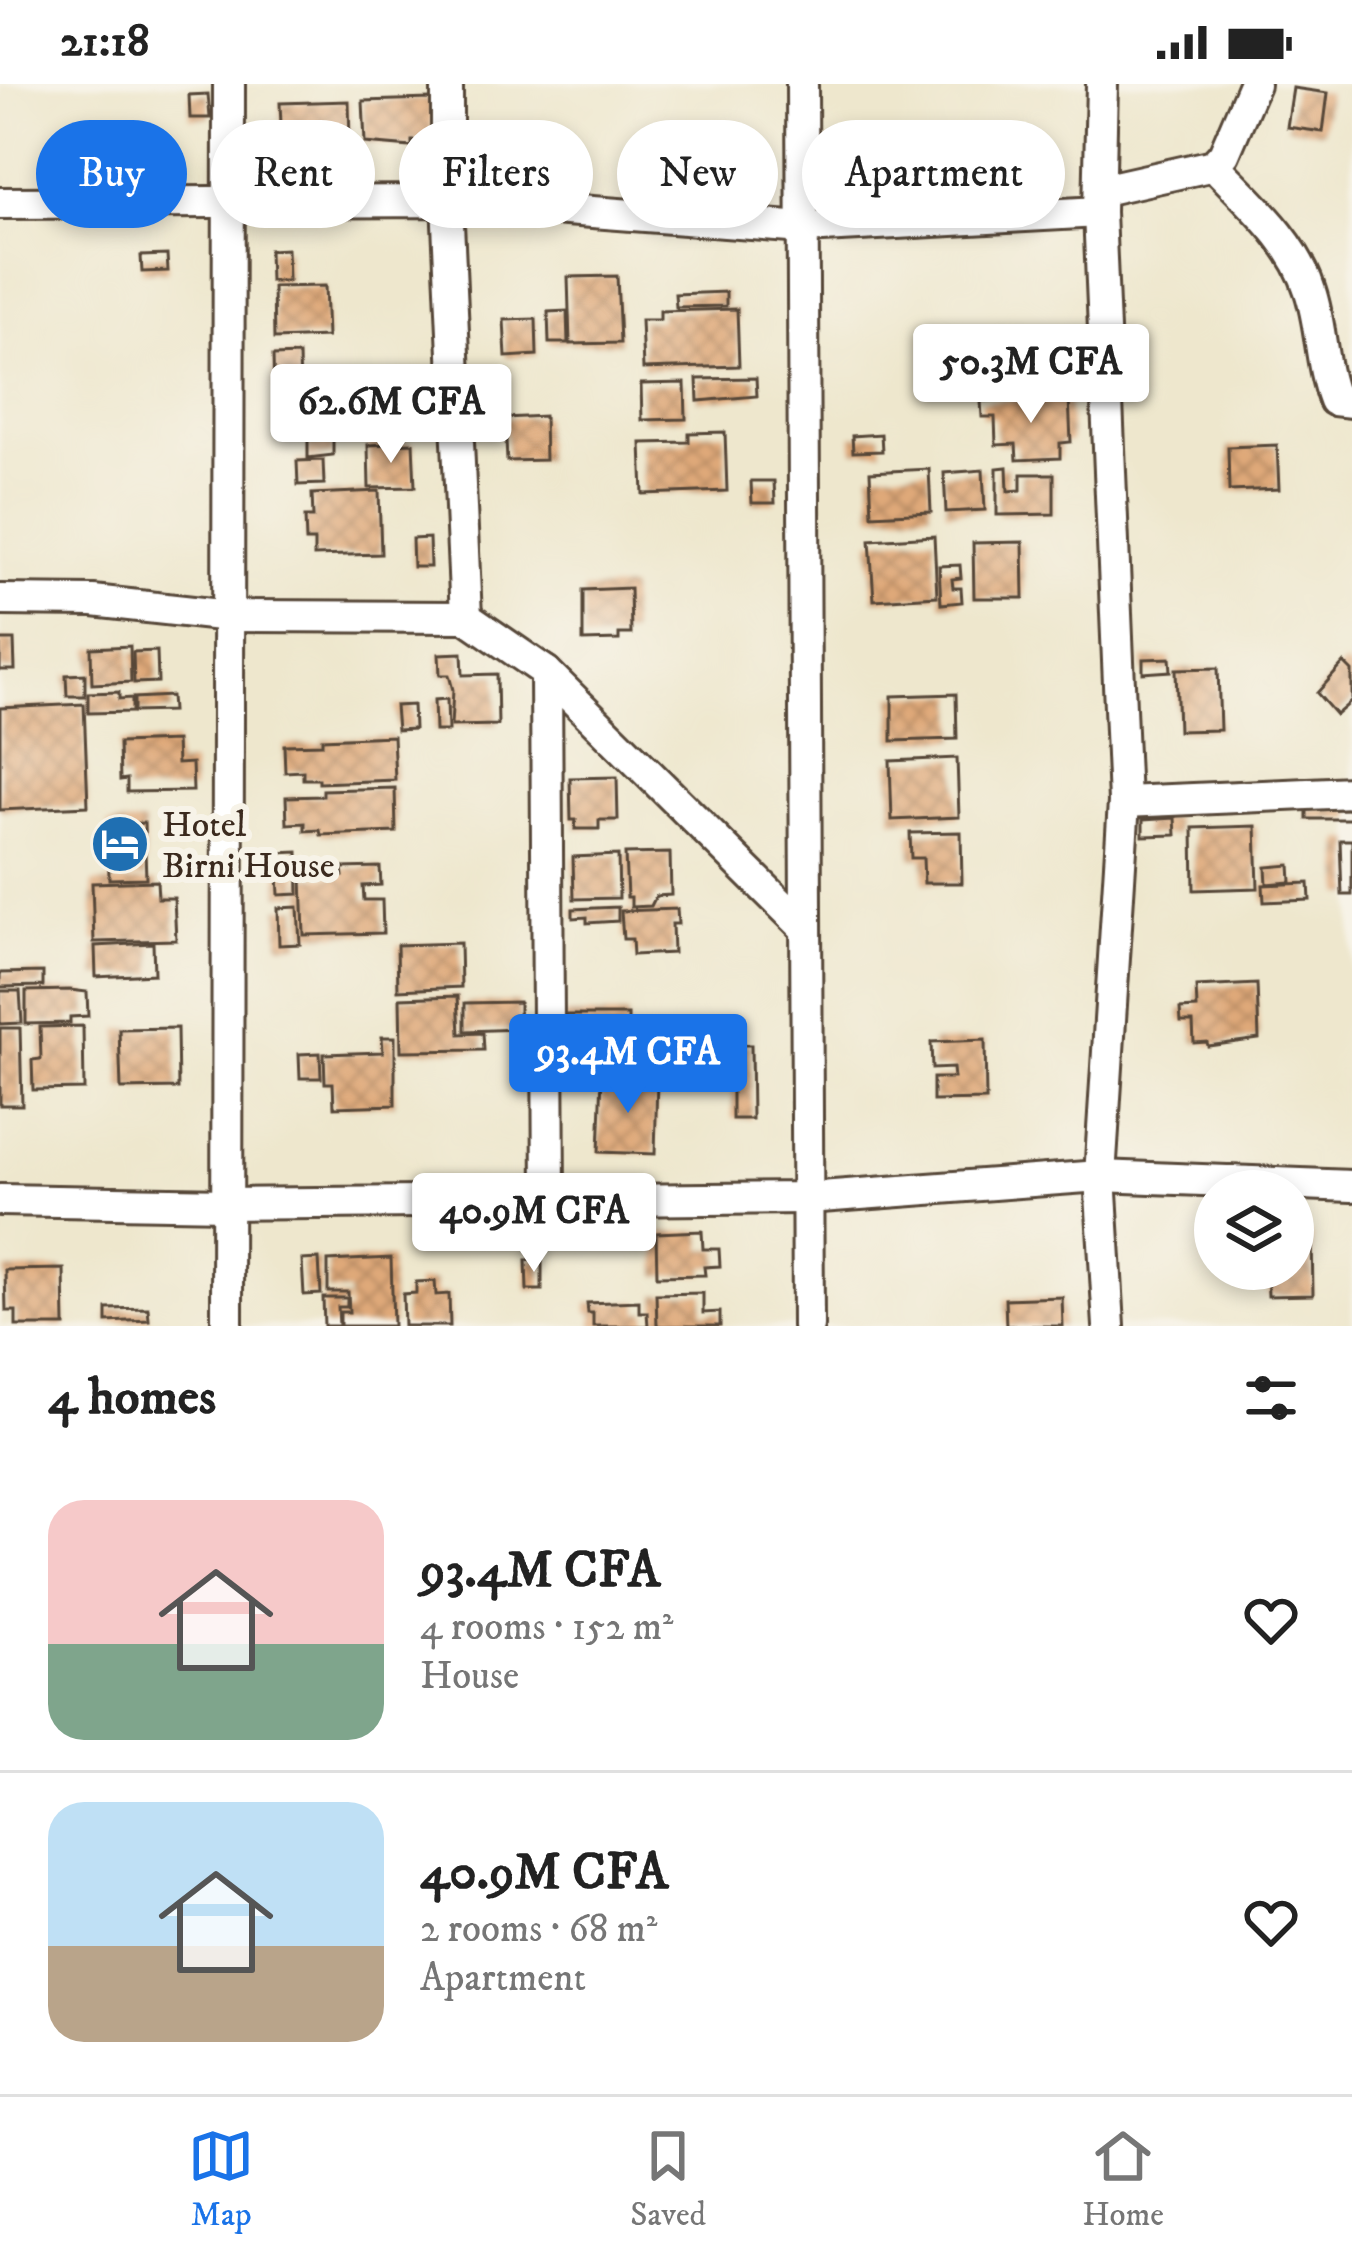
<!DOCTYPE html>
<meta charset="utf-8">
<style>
:root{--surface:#fff;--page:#f6f6f6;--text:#222;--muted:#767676;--line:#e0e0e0;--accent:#1a73e8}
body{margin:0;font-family:"IM FELL DW Pica",serif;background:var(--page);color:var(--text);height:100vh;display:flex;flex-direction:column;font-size:45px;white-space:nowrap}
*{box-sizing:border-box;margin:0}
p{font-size:39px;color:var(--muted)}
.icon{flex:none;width:66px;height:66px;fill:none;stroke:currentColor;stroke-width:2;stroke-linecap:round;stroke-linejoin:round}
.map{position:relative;height:1242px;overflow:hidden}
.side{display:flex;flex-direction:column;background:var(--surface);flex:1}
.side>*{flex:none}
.guide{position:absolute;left:36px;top:36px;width:1281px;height:108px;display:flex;gap:24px}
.tools{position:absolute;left:1194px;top:1086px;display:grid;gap:24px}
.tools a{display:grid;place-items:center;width:120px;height:120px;border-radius:50%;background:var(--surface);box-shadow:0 6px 18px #0003;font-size:60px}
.price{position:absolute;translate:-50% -102px;padding:0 27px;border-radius:12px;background:#fff;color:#222;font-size:39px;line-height:78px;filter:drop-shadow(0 3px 6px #0008)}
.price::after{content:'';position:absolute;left:50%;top:72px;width:36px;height:27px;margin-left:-18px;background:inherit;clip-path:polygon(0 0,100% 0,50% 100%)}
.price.on{background:var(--accent);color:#fff}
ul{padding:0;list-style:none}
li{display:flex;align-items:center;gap:36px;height:300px;padding:0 48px}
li+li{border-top:3px solid var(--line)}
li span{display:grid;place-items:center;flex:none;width:336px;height:240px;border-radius:36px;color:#555}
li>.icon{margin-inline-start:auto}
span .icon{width:144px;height:144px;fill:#fffc;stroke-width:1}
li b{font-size:51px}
h2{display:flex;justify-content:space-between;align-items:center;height:144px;padding:0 48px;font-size:51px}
.pill{padding:0 42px;border-radius:54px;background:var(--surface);box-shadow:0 6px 18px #0003;font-size:42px;line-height:108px}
.pill.on{background:var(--accent);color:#fff}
.status{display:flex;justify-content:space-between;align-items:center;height:84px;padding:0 60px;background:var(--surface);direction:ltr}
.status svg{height:33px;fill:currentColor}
.tabs{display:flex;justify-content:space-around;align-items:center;height:168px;border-top:3px solid var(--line);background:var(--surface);font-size:33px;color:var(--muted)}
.tabs a{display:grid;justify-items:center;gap:6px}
.tabs .on{color:var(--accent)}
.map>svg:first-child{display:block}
</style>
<div class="status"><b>21:18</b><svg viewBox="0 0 49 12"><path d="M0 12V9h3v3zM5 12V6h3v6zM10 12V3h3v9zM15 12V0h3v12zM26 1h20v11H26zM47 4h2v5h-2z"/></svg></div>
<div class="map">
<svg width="1352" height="1242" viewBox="0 0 1352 1242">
<defs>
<pattern id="building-cross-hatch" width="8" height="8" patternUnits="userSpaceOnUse" patternTransform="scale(3)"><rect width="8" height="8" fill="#dfa979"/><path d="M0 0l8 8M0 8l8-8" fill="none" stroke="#b68a63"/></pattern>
</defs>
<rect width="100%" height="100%" fill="#f7f3e8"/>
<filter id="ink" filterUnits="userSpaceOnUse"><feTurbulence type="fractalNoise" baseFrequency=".00833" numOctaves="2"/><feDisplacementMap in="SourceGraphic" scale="24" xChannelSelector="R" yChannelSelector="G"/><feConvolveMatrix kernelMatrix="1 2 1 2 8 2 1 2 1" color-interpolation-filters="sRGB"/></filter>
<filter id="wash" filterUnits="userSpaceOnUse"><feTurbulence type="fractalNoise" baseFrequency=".004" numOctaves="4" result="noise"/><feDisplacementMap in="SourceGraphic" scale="48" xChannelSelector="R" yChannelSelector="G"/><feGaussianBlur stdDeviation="2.7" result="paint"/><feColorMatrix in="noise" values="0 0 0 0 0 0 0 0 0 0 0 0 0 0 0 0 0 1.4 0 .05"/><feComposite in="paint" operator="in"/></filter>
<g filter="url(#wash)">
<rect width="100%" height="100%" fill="#eee7cd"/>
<g id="blocks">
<g fill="url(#building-cross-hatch)">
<polygon points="1293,4 1328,9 1323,48 1287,43"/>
<polygon points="208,10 210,34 190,34 189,11"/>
<polygon points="431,15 433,57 412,57 412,63 365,59 363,17"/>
<polygon points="349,17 350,59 329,59 329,64 282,61 280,19"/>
<rect x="728" y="70" width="43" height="17"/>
<polygon points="287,165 288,197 270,197 269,166"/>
<polygon points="167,171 168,187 142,188 141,172"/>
<polygon points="617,192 620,259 570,260 568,193"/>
<polygon points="325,202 327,253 274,255 273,203"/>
<polygon points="726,208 726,222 676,223 675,210"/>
<polygon points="737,225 739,282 643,285 641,236 660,236 660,227"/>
<polygon points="567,227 568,259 549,259 548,228"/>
<polygon points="536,235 537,271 506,273 504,236"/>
<polygon points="299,271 300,308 274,309 273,272"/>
<polygon points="756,294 757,312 698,317 697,295"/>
<polygon points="685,299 686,335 642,336 641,300"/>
<polygon points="1069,314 1071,358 1060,359 1060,374 1017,376 1016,360 996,361 995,333 982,333 981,317"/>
<polygon points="544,332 545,376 507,377 505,334"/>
<polygon points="334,335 361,335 362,353 334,354"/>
<polygon points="725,348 727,407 643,410 641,359 689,358 689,349"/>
<polygon points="881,350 882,367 853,368 852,352"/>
<polygon points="308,353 333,354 333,371 308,374"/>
<polygon points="413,359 415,403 369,404 368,361"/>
<polygon points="1277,361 1279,405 1229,407 1228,363"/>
<polygon points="323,376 324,400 298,401 297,377"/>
<polygon points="1007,383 1008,407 1021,406 1021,390 1054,390 1054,430 997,431 997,384"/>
<polygon points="929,385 931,428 872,431 870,388"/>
<polygon points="983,386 985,426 946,428 944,389"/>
<polygon points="751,397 774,397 775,419 752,419"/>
<polygon points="379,407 381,470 314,472 314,457 306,457 305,433 313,433 312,410"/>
<polygon points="934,452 937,512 874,516 870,456"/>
<polygon points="429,454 430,483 413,483 412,455"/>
<polygon points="1023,458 1024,514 974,514 973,459"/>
<polygon points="960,481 961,494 952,495 953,504 961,504 962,518 941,520 939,482"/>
<polygon points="630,504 631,550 619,550 619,556 583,557 583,506"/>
<polygon points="0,556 14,556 15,586 0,586"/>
<polygon points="130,562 131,598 92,600 91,564"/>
<polygon points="157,567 158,598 134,599 133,568"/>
<polygon points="462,569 463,591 497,590 498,641 451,642 453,606 449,591 440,591 439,570"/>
<polygon points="1170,574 1171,587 1143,589 1143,575"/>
<polygon points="1344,579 1352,587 1352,617 1336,631 1317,609"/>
<polygon points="1218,584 1220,646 1178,647 1176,585"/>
<polygon points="85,590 85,612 67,612 66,591"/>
<polygon points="119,608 119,615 132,614 132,628 88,629 88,609"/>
<polygon points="956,610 957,655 892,657 892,612"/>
<polygon points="171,612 172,627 134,628 134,614"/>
<polygon points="447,615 448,647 435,647 434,616"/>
<polygon points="84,620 88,722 0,726 0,624"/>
<polygon points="413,621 414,645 397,646 395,622"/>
<polygon points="393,652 395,696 319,699 319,695 303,695 303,687 285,688 284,661 322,660 322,655"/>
<polygon points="176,657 177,680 192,679 193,707 127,708 127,695 120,696 119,659"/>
<polygon points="957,674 959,733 892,736 890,677"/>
<polygon points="617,693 618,736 599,736 599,745 575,745 576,736 571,736 570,694"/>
<polygon points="395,704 396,748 321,751 320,746 305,747 305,739 287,740 286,713 323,712 323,706"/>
<rect x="1307" y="725" width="45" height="10"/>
<polygon points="1175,734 1176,751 1143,752 1143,736"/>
<polygon points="144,739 146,794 109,795 108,740"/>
<polygon points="1256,742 1258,804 1194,806 1193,744"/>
<polygon points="961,748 962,799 924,799 923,774 911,774 910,749"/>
<polygon points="1340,756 1352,756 1352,811 1342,811"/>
<polygon points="298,768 299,810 279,811 277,769"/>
<polygon points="670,769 671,811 656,812 651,822 631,823 631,813 627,813 625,770"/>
<polygon points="618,771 619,814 574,815 573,773"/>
<polygon points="1290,781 1291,798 1267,800 1266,783"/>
<polygon points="380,783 381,801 363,802 364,816 382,816 383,849 304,851 302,793 343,792 342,784"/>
<polygon points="157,797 158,814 174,814 176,856 94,858 92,799"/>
<polygon points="1309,799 1310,816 1264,818 1263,801"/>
<polygon points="298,823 300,860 279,861 278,824"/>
<polygon points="618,823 618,837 587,839 587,833 573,834 573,825"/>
<polygon points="677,825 678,840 672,840 673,869 633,871 632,855 623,855 621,827"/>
<polygon points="153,859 154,890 96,893 95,862"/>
<polygon points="460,859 461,903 398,906 397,861"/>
<polygon points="43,888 43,902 0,903 0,889"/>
<polygon points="1257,900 1259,955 1208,962 1207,958 1194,959 1193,938 1181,938 1180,925 1197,924 1196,903"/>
<polygon points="70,906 87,908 88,932 70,933 70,939 26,940 26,907"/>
<polygon points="0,907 20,907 22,939 0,940"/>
<polygon points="458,912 460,950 483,949 484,966 401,967 400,914"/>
<polygon points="519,918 519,945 465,947 465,919"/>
<polygon points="563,931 628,931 628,950 661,950 661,987 590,986 590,967 607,967 607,948 563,949"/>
<polygon points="83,942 84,1005 33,1006 32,976 41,975 40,943"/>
<polygon points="0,944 20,944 22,1021 0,1021"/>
<polygon points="177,944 178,1004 121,1005 119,945"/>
<polygon points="382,953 395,953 395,1021 334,1023 333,999 325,999 324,970 383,968"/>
<polygon points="985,956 986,1016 933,1017 933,994 954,994 953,984 932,985 931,958"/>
<polygon points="732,961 751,961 752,1035 732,1035"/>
<polygon points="320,969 321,994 300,994 299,970"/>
<polygon points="602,993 657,995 655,1070 599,1068"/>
<polygon points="702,1147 703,1165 719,1165 720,1182 704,1183 705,1191 657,1192 656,1149"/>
<polygon points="1312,1151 1313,1211 1268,1212 1267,1185 1293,1185 1293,1152"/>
<polygon points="391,1174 393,1242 340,1242 340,1228 349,1228 348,1208 328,1208 328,1177"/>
<polygon points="319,1175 321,1210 304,1211 302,1176"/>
<polygon points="526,1176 542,1176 542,1206 527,1206"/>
<polygon points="64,1185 65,1242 16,1242 16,1227 6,1227 5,1186"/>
<polygon points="435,1197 436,1211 449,1210 450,1242 404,1242 403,1210 416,1209 416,1198"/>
<polygon points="703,1209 703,1229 720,1228 720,1242 657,1242 656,1210"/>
<polygon points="1062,1213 1063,1242 1006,1242 1005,1215"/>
<polygon points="323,1214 347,1214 347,1223 338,1223 339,1242 324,1242"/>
<polygon points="639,1217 639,1228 647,1228 648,1242 593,1242 593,1229 588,1229 587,1219"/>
<polygon points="148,1224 149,1236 107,1238 107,1225"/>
</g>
</g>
</g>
<g filter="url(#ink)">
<use href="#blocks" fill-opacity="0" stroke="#564638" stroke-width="3"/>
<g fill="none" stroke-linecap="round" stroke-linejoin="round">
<g stroke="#564638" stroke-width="36">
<g id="street">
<polyline points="447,0 447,117 466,533"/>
<polyline points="802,0 808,1242"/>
<polyline points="1102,0 1099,128 1124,718 1100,1092 1109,1242"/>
<path d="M1214,81C1249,118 1295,157 1310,207C1322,243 1320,280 1334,316L1352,318"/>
<polyline points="1102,106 1214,81 1224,70 1254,0"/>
<polyline points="0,119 447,117 804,144 1099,128"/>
<polyline points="0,516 93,517 229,532 466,533 546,588 806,845"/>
<polyline points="546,588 549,1116"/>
<polyline points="1124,718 1352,708"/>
<polyline points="0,1116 227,1120 807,1114 1100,1092 1352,1102"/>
<polyline points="227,1242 229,0"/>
</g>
</g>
<use href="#street" stroke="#fff" stroke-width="30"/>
</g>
</g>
<defs>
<g id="hotel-disc" transform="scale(3)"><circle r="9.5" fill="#1f6fb2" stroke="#f7f3e8"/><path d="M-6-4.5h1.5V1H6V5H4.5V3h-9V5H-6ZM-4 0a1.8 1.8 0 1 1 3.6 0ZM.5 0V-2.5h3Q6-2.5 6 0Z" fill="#fff"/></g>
</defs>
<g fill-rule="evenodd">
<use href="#hotel-disc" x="120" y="760"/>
</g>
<g text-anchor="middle" stroke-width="12" stroke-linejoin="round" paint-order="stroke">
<g font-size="36" fill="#3b2a1e" stroke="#f7f3e8" text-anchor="start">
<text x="162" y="752">Hotel<tspan x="162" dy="41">Birni House</tspan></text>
</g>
</g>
</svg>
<div class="tools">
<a><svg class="icon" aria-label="layers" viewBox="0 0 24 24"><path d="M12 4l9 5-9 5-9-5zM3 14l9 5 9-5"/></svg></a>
</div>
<b class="price" style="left:1031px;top:342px">50.3M CFA</b>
<b class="price" style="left:391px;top:382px">62.6M CFA</b>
<b class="price on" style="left:628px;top:1032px">93.4M CFA</b>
<b class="price" style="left:534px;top:1191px">40.9M CFA</b>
<div class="guide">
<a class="pill on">Buy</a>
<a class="pill">Rent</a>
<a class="pill">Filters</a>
<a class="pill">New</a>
<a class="pill">Apartment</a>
</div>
</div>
<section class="side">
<h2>4 homes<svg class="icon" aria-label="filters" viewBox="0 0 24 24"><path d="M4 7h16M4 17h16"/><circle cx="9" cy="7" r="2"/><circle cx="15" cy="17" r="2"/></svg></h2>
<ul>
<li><span style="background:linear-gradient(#f6c9c9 60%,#7fa58c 0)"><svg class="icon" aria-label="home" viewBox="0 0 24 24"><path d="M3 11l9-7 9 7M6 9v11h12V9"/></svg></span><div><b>93.4M CFA</b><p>4 rooms · 152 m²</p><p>House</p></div><svg class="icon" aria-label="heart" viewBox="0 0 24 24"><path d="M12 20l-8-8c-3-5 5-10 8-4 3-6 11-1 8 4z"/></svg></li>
<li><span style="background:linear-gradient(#bfe0f5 60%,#b9a48a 0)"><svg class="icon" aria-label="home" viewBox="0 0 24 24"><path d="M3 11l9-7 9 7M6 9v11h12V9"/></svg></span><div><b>40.9M CFA</b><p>2 rooms · 68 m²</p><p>Apartment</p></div><svg class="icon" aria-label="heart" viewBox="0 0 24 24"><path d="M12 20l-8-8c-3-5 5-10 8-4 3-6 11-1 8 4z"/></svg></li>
</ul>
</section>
<nav class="tabs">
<a class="on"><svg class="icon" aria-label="map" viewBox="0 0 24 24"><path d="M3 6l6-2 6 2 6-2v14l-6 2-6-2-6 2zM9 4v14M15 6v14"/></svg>Map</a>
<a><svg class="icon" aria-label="saved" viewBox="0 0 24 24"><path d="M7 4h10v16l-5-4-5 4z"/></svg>Saved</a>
<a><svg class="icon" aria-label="home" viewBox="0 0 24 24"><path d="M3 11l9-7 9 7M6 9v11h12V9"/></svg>Home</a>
</nav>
